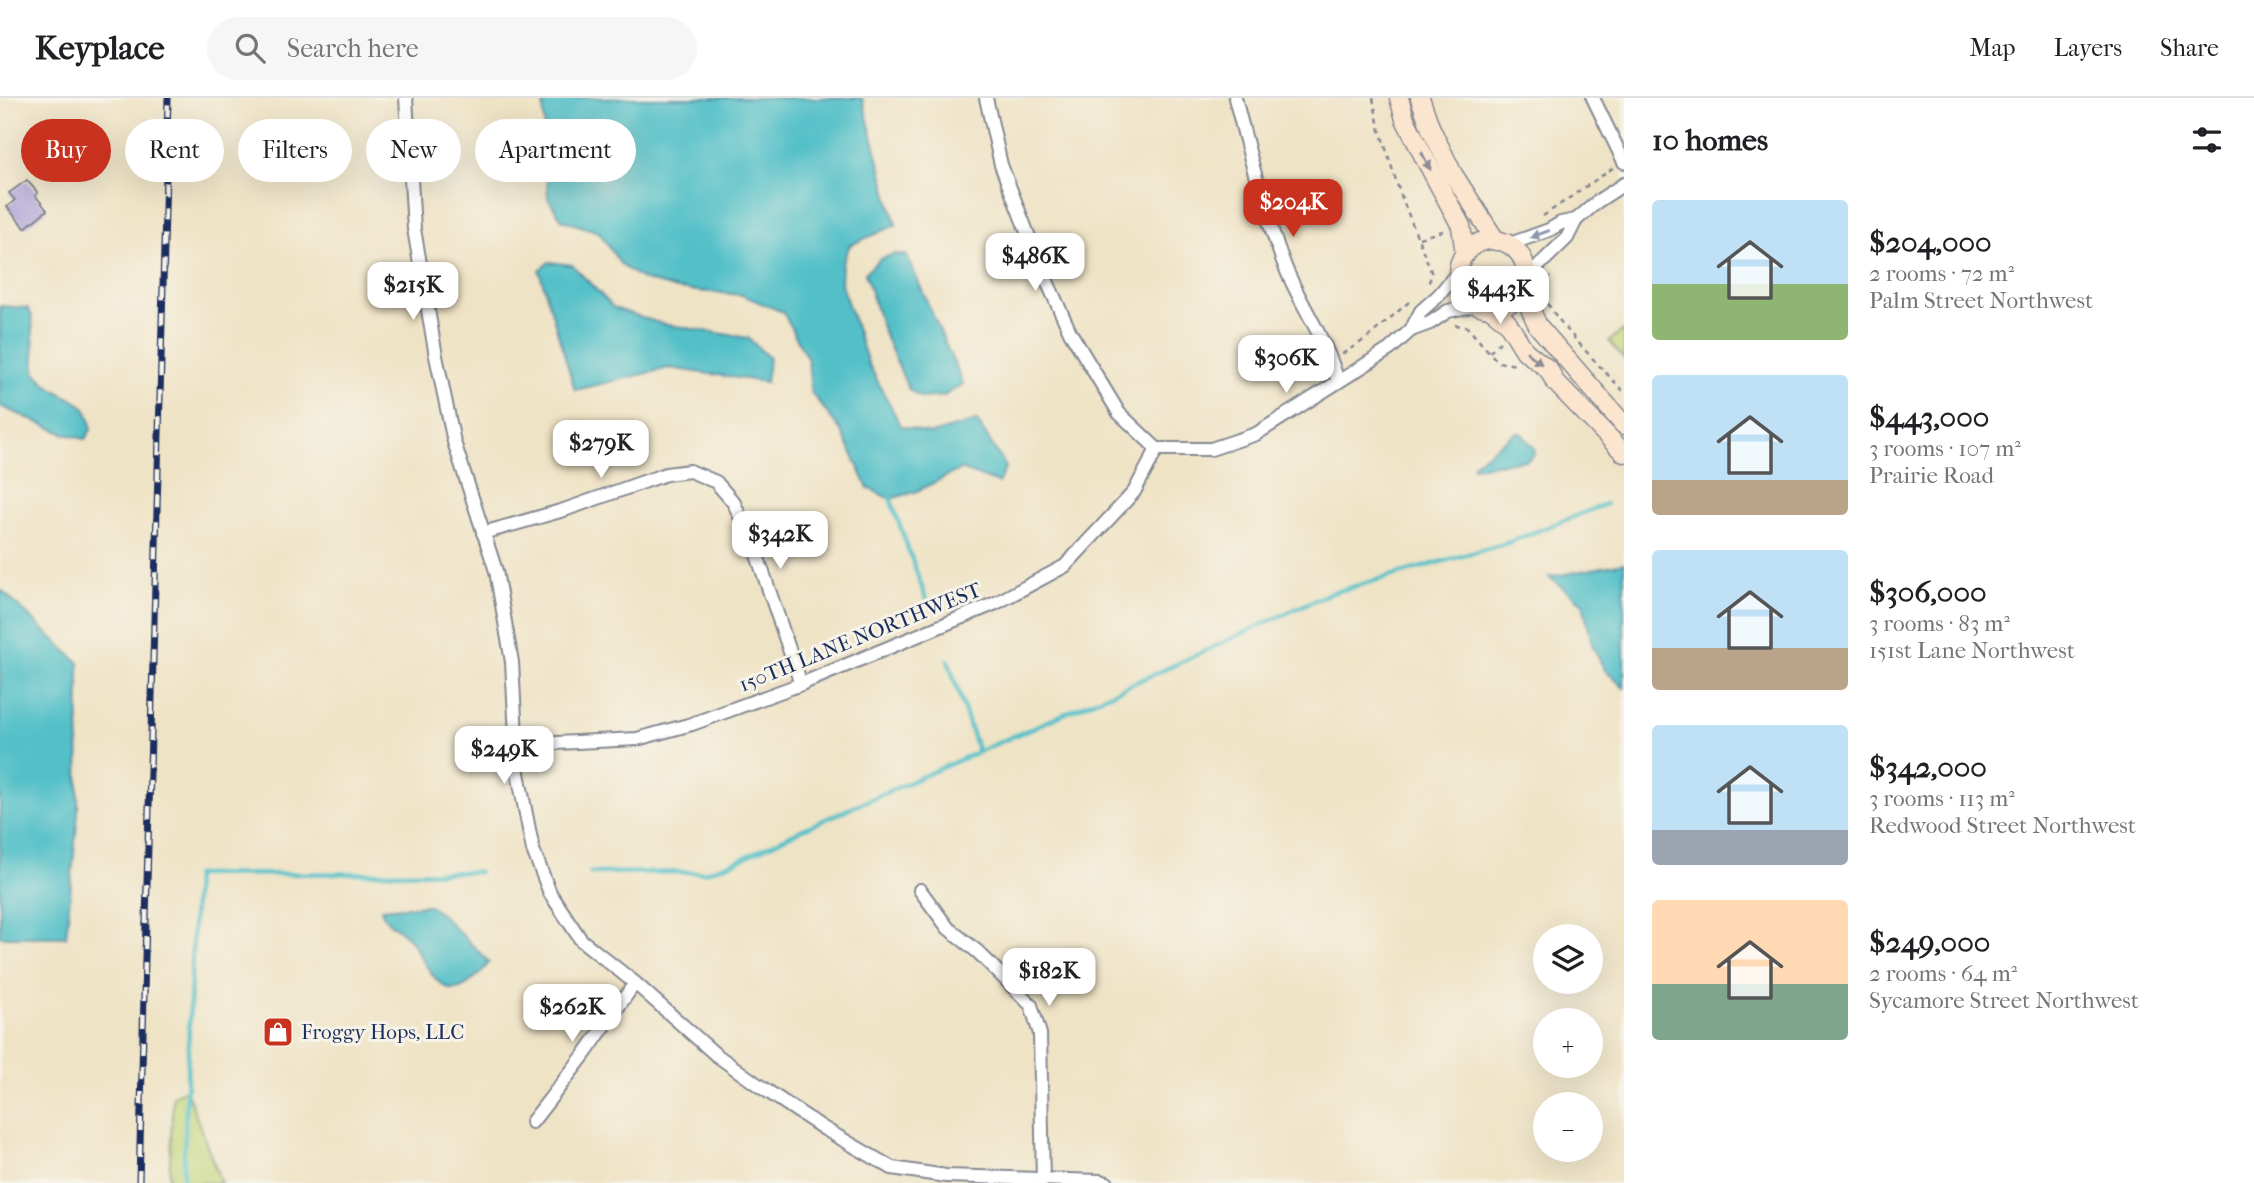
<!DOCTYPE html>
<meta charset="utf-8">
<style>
:root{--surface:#fff;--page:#f6f6f6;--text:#202124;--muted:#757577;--line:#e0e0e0;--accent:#c8321e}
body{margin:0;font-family:"IM FELL French Canon",serif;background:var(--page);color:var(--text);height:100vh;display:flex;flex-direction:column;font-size:26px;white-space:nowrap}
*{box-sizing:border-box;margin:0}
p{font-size:23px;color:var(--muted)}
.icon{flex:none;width:38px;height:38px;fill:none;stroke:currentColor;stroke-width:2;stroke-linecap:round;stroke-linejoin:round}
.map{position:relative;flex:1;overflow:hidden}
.sheet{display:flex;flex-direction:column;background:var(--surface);width:630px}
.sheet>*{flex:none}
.hud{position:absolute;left:21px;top:21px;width:665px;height:63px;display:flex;gap:14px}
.fabs{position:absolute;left:1533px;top:826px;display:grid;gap:14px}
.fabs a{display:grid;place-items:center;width:70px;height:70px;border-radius:50%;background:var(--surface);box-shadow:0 7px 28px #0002;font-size:35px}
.price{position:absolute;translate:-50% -60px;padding:0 16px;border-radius:14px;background:#fff;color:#222;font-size:23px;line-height:46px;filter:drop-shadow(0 2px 4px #0008)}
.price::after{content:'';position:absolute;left:50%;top:42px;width:21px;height:16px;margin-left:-10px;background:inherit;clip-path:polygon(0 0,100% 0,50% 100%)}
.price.selected{background:var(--accent);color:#fff}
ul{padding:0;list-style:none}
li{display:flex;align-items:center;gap:21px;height:175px;padding:0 28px}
li span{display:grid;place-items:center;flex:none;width:196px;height:140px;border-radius:7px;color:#555}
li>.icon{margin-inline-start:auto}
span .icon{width:84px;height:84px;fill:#fffc;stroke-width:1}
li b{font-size:30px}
h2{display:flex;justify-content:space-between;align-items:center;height:84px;padding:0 28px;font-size:30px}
.tag{padding:0 24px;border-radius:32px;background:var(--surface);box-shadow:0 7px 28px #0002;font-size:24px;line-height:63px}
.tag.selected{background:var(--accent);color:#fff}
header{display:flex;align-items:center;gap:42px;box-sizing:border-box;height:98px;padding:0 35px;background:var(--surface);border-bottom:2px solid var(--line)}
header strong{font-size:33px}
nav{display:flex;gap:38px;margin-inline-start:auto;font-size:24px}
.search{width:490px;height:63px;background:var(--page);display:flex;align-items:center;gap:18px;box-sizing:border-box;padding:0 24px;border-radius:38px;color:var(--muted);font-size:26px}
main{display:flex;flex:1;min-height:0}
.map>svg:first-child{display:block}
</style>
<header>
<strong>Keyplace</strong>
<div class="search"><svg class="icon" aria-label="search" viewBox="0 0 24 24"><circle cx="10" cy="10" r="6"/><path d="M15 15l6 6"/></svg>Search here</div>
<nav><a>Map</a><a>Layers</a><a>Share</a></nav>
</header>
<main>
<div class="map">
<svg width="1624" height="1085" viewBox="0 0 1624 1085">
<rect width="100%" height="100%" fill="#f7f3e8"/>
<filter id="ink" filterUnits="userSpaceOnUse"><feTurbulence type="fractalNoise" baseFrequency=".0143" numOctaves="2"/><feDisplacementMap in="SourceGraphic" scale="14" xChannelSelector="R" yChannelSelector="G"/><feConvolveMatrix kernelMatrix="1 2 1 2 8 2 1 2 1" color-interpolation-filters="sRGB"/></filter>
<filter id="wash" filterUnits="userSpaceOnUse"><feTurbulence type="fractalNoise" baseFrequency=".00686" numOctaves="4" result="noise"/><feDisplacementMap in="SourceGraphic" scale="28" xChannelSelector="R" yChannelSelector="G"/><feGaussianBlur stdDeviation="1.57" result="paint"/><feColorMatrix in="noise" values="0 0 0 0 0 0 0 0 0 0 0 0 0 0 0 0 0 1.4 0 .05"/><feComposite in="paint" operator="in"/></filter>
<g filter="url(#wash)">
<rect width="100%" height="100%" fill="#efe3c5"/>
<g fill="#c1d579" stroke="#6e826c" stroke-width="2">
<polygon points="1624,232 1624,261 1609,243"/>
<polygon points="186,991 221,1085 169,1085 173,998"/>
</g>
<g fill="#52c0c8" stroke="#367893" stroke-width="2">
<polygon points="543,0 862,0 896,127 850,147 842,165 841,186 868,265 901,328 931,336 977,323 1006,369 998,385 961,371 915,394 890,401 868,390 842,334 811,294 808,262 783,214 742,197 677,191 642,181 621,167 599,134 562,122 548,100"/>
<polygon points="894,156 907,158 963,286 944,298 922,300 909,292 883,233 865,175 880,161"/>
<polygon points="549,164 572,167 614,210 662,226 748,240 769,260 766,284 669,270 575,292 539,172"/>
<path d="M0,208L28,210L32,218L35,274C40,280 46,286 52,290C73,304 90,302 91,332L85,341L65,336L0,308Z"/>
<polygon points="1515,335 1521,335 1534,350 1535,356 1527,362 1473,369 1473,366"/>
<polygon points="1624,465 1624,590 1604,571 1592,546 1583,505 1549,479"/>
<polygon points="0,491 79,565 78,715 66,839 0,839"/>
<path d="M428,807L442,817L489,864C484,873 477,878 470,884C441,909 424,860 410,842C401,831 384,825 381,811Z"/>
</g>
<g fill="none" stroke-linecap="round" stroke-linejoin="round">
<g stroke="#52c0c8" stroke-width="4.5">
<polyline points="889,397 926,501"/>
<polyline points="948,562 978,654"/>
<polyline points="590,775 705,774 737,763 801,732 1168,570 1328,496 1507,445 1606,406"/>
<polyline points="183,1085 195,777 479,774"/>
</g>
</g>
<g id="blocks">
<g fill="#aea3d7">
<polygon points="41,26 57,27 57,31 81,32 80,65 38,63 38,34 41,35"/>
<polygon points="27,82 38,95 35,97 47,112 25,130 7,109 15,102 9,95"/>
</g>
</g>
</g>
<g filter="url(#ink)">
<use href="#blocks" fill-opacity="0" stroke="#858992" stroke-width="2"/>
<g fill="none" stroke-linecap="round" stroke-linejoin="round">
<g stroke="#858992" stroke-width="16">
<g id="street">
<polyline points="406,0 414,131 436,258 454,344 496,473 512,564 518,675 533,752 550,795 581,842 635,885 715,956 761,989 823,1030 892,1070 946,1078 1100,1083 1107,1085"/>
<polyline points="986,0 1001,67 1041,170 1070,234 1119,315 1157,351"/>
<path d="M1235,0C1250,58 1264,116 1286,171C1302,209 1327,243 1338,284"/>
<polyline points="1593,0 1624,64"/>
<polyline points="1576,122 1598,103 1624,86"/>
<polyline points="1510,146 1549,132 1561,125 1576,122 1567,140 1526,180"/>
<polyline points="1458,174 1439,197 1421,213 1411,232 1430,225 1448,213 1477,207"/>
<polyline points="1157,351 1211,351 1256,336 1390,251 1411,232"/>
<polyline points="483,435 564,412 666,376 690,373 716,384 734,405 756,454 801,586"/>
<polyline points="516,647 637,641 692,626 801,586 996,505 1065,468 1134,394 1157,351"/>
<polyline points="920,792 948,830 978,854 1031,907 1040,936 1043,1083"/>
<polyline points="532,1024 584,957 635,885"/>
</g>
</g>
<g stroke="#858992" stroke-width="21">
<g id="secondary">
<polyline points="1399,0 1405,21 1423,57 1461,128 1465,156"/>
<polyline points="1420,0 1431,31 1453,76 1496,143"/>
<circle cx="1492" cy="176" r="34"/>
<polyline points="1523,190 1529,208 1538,228 1624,327"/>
<polyline points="1490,210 1507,224 1525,253 1549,272 1555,284 1624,355"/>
</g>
</g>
<g stroke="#858992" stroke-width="2.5" stroke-dasharray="5 5" stroke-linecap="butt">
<polyline points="1373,0 1379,29 1400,95 1432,176 1427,189"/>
<polyline points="1543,118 1613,70"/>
<polyline points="1419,140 1446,132"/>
<path d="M1550,178C1546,184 1542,191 1544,198C1548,215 1609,278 1624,294"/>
<polyline points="1455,227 1466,228 1498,264 1516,267"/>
<polyline points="1490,254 1500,244"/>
<polyline points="1342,256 1366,241 1409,204"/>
</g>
<use href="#street" stroke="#fff" stroke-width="12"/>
<use href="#secondary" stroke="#fbe5cf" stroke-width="18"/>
<g stroke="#1b2f5e" stroke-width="7">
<polyline id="rail" points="139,1085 168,0"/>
</g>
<use href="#rail" stroke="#f7f3e8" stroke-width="4.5" stroke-dasharray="13" stroke-linecap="butt"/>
</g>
<defs><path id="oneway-solid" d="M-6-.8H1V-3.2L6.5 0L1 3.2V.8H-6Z" transform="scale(1.75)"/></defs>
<g fill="#8b8a96">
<use href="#oneway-solid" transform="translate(1426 63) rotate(63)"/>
<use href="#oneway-solid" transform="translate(1534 260) rotate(40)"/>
</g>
<use fill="#8d97ae" href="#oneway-solid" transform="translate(1540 136) rotate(160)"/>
</g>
<defs>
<g id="shop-square" transform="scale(1.575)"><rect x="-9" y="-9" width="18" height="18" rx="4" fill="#c8321e" stroke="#f7f3e8"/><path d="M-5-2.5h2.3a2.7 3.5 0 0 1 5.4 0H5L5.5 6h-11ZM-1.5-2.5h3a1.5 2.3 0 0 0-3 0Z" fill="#fff"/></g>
</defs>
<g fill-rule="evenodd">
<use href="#shop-square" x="278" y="934"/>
</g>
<g text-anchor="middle" stroke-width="6" stroke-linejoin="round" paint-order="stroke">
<g font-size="21" fill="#1b2f5e" stroke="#f7f3e8">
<text transform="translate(860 539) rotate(-22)" y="7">150TH LANE NORTHWEST</text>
</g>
<g font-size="21" fill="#1b2f5e" stroke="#f7f3e8" text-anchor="start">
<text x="301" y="941">Froggy Hops, LLC</text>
</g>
</g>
</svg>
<div class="fabs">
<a><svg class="icon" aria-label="layers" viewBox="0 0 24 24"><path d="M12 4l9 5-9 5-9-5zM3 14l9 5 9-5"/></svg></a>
<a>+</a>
<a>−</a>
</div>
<b class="price selected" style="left:1293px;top:141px">$204K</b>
<b class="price" style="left:1035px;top:195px">$486K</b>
<b class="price" style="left:413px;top:224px">$215K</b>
<b class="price" style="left:1500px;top:228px">$443K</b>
<b class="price" style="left:1286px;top:297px">$306K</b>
<b class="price" style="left:601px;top:382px">$279K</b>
<b class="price" style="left:780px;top:473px">$342K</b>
<b class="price" style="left:504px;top:688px">$249K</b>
<b class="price" style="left:1049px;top:910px">$182K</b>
<b class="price" style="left:572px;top:946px">$262K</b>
<div class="hud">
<a class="tag selected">Buy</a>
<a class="tag">Rent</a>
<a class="tag">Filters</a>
<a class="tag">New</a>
<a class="tag">Apartment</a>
</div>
</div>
<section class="sheet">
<h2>10 homes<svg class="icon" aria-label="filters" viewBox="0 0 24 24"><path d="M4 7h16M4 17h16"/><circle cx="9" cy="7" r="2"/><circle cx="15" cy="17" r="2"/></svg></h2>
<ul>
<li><span style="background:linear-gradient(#bfe0f5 60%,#8fb573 0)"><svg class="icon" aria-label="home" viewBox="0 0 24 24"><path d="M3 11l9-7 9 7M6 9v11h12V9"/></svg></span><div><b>$204,000</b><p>2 rooms · 72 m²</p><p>Palm Street Northwest</p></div></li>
<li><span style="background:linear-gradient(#bfe0f5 75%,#b9a48a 0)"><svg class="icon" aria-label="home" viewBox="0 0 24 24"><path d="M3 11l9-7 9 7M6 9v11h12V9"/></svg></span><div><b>$443,000</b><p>3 rooms · 107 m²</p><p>Prairie Road</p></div></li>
<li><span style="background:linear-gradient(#bfe0f5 70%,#b9a48a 0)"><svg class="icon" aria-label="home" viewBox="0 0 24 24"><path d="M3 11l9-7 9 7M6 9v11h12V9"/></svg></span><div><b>$306,000</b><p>3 rooms · 83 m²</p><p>151st Lane Northwest</p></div></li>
<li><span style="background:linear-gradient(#bfe0f5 75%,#9aa5b1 0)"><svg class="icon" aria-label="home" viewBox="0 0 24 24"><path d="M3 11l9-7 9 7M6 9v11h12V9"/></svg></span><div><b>$342,000</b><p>3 rooms · 113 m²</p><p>Redwood Street Northwest</p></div></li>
<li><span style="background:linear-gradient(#ffd9b3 60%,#7fa58c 0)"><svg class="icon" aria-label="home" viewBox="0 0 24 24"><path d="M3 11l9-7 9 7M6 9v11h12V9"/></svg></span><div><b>$249,000</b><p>2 rooms · 64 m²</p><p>Sycamore Street Northwest</p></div></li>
</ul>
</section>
</main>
